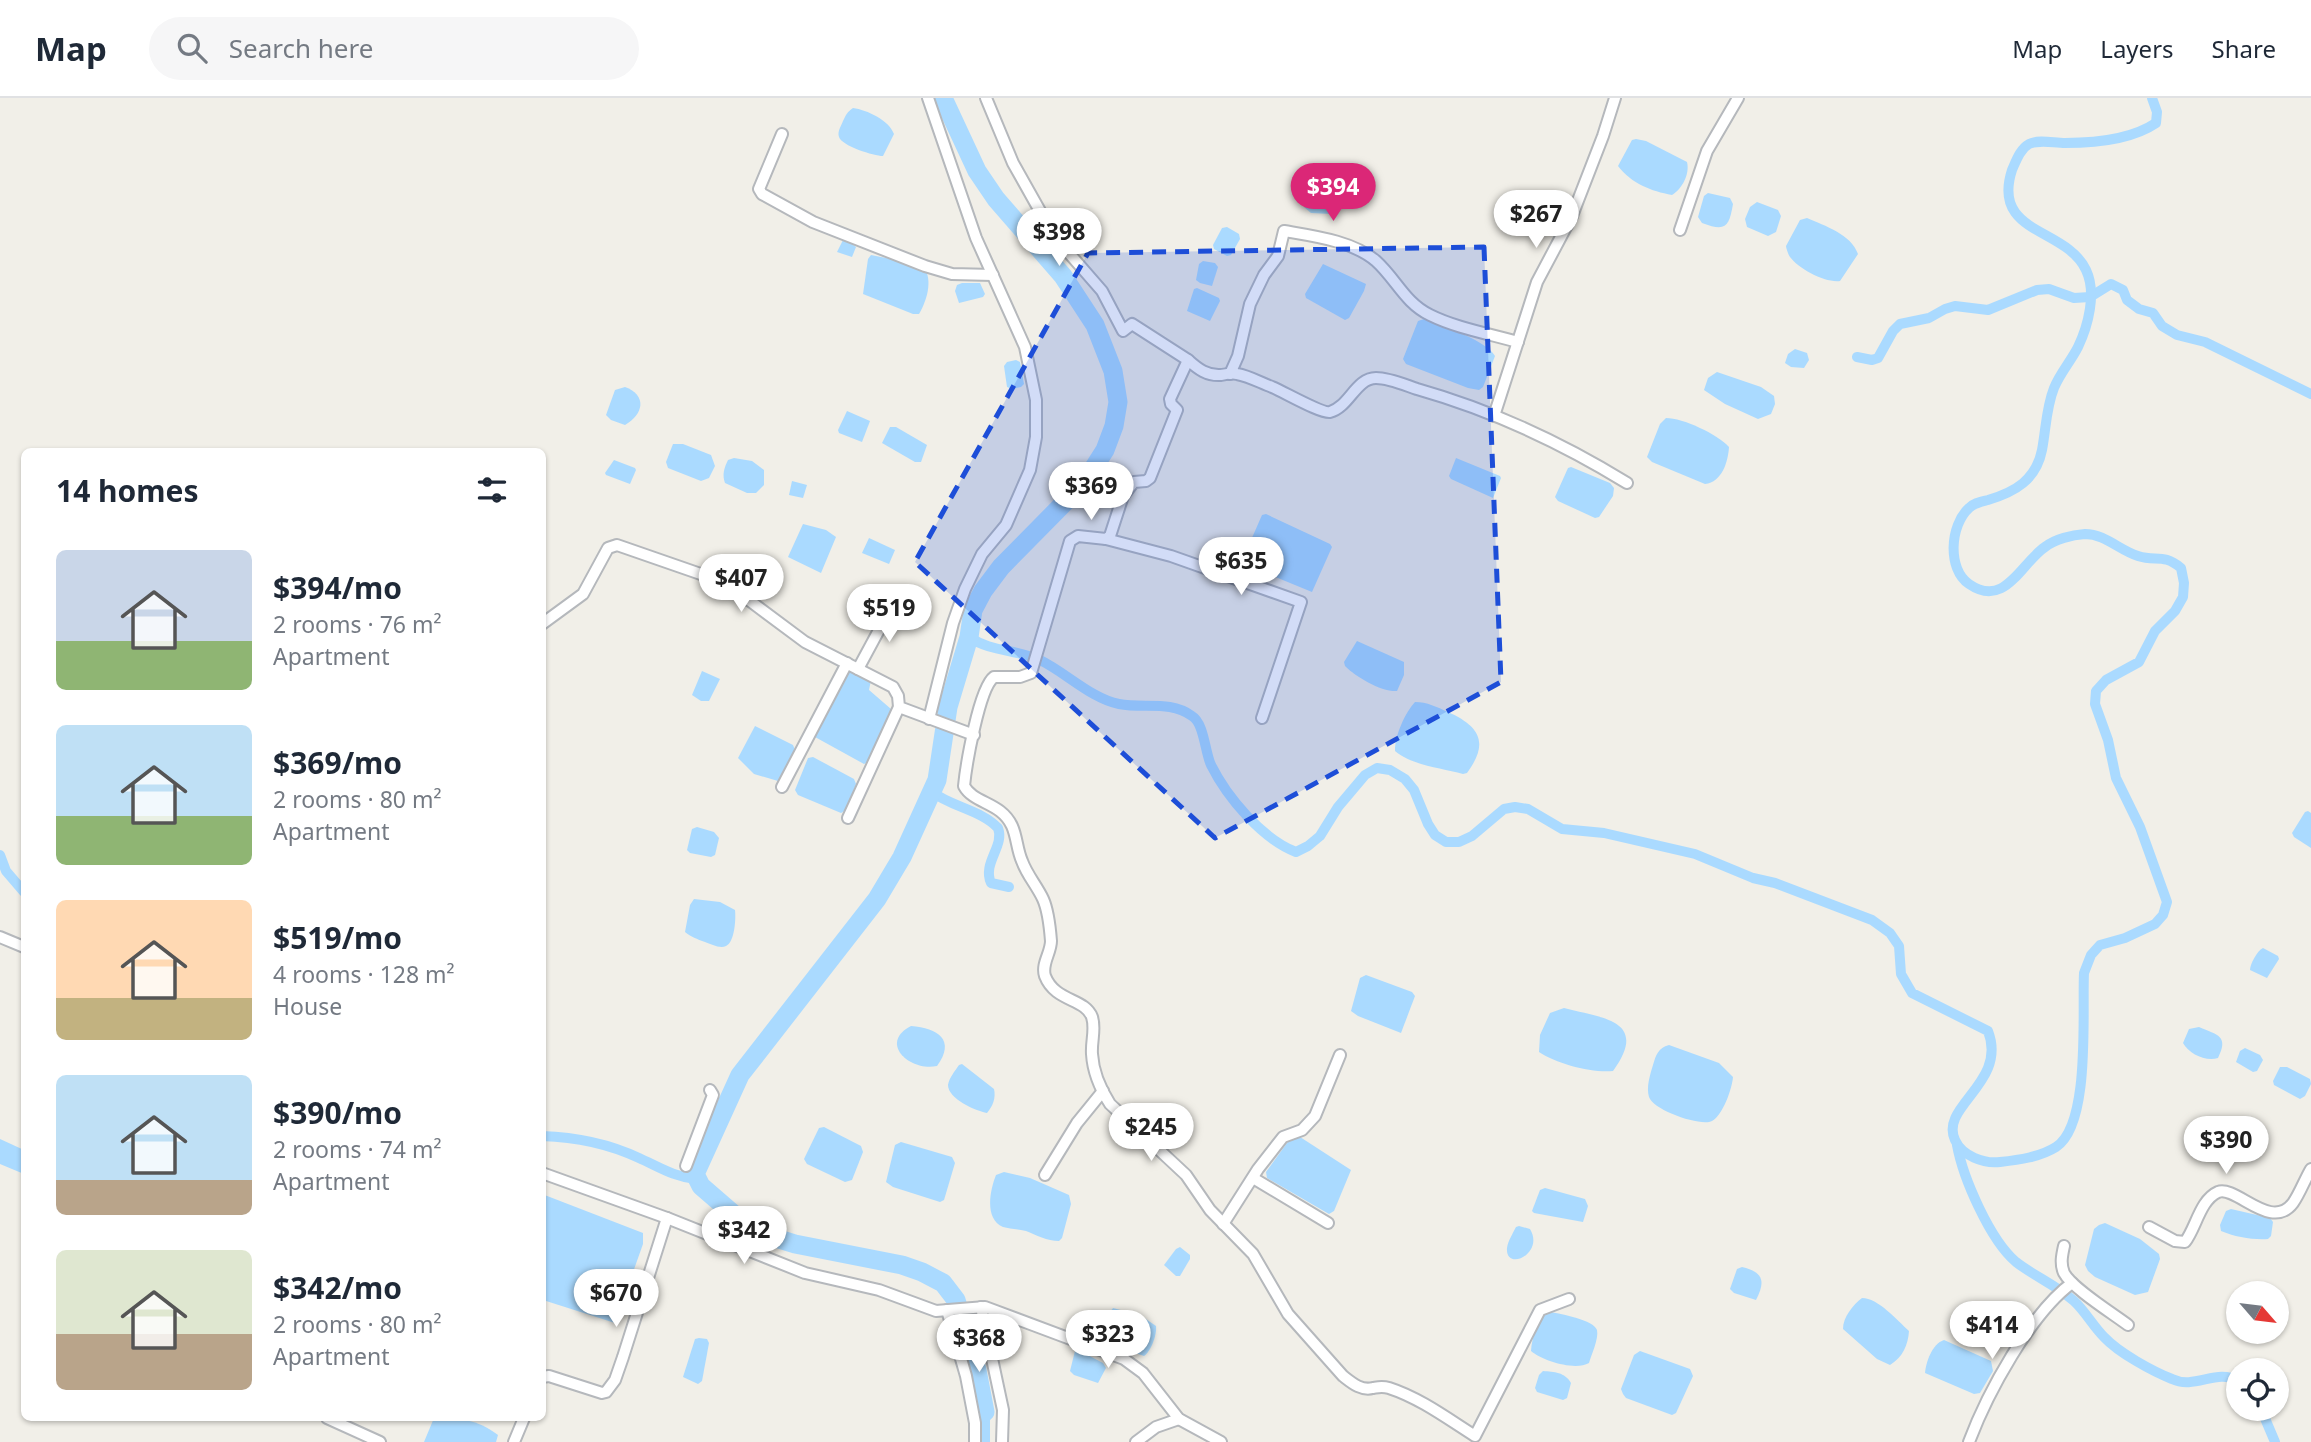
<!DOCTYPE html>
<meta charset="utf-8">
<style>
:root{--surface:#fff;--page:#f6f6f7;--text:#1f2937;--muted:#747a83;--line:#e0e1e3;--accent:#db2777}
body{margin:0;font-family:"Noto Sans",sans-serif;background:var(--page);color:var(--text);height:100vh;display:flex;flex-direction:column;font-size:26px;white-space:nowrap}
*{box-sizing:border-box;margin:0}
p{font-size:23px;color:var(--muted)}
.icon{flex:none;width:38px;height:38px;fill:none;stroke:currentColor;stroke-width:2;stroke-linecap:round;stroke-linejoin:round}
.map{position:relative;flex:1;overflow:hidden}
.drawer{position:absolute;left:21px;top:350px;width:525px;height:973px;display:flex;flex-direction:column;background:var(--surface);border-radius:10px;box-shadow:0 2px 5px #0004}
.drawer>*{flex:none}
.needle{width:46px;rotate:118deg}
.tools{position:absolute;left:2226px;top:1183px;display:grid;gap:14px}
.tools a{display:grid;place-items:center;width:63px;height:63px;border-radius:50%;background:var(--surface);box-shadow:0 2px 5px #0004;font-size:35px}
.price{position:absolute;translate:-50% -60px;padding:0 16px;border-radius:24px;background:#fff;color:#222;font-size:23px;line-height:46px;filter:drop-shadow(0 2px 4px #0008)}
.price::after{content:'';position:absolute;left:50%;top:42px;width:21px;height:16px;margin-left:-10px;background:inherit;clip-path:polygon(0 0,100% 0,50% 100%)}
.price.selected{background:var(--accent);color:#fff}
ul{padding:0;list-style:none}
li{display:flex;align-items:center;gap:21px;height:175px;padding:0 35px}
li span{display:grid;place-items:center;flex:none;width:196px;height:140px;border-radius:10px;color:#555}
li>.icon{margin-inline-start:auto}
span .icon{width:84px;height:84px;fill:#fffc;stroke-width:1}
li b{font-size:30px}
h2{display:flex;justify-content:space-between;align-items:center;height:84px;padding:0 35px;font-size:30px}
header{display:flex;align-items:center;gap:42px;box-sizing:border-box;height:98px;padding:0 35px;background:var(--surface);border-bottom:2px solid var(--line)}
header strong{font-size:33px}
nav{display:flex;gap:38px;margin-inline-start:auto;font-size:24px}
.search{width:490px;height:63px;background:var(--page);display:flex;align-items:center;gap:18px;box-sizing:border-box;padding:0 24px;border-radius:38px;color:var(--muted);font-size:26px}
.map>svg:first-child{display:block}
</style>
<header>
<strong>Map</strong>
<div class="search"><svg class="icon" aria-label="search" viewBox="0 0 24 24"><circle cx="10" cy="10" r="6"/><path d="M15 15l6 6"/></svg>Search here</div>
<nav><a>Map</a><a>Layers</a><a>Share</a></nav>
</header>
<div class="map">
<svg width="2311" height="1344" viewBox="0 0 2311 1344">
<rect width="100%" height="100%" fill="#f1efe8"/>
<g fill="#aadaff">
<path d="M853,10C867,12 889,22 894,36L883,58C874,58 842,48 839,39C837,34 841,28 843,23C846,17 847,14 853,10Z"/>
<path d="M1636,41L1646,43L1687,64C1690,76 1682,91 1672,97C1651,93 1632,86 1618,68L1632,42Z"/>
<polygon points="1313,78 1337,78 1343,83 1337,111 1331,116 1311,115 1304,109 1309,82"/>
<path d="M1708,95L1730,100L1733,106C1729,129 1726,134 1702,125L1698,119L1704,98Z"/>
<polygon points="1757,104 1778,112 1781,118 1776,134 1768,138 1747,129 1745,121 1750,109"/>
<path d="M1807,120C1825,128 1851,136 1858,156L1840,183C1825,185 1799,171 1790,159C1789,158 1786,150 1786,148L1800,122Z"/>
<polygon points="1227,129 1239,136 1240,141 1231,157 1227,158 1214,151 1213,147 1222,130"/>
<polygon points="844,140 856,149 852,159 837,154"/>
<path d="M871,157L896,162L926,173C932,186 926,204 919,216H913L863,196L868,161Z"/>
<polygon points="1203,163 1215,165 1218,169 1212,188 1200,185 1196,182 1199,166"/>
<polygon points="1323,166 1366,186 1364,193 1349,220 1345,222 1306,200 1305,196"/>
<polygon points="962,185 980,185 985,196 983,199 959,205 955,193 957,187"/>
<polygon points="1197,190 1219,200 1220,203 1210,223 1187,213 1194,191"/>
<path d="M1424,221C1442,228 1486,242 1495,258L1483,289L1479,292L1468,290L1406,266L1403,261L1418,223Z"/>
<polygon points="1795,251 1807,255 1809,262 1804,270 1791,269 1785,265 1788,256"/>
<polygon points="1016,262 1020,264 1024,286 1021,289 1012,291 1007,289 1004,268 1007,264"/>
<polygon points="1717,274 1761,289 1774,298 1775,306 1771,316 1758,321 1725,306 1704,292 1708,280"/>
<path d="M625,289C647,297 644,316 625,327L611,322L606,317L615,292Z"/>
<polygon points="847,313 870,323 862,344 839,335 838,332"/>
<path d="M1666,320C1683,320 1717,336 1729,349C1728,364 1722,384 1705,386L1652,364L1647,359L1660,326Z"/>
<polygon points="890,329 896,329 927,347 921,364 915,364 882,345"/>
<polygon points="673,346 683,346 711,357 715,368 709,380 701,383 668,370 666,364"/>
<path d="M734,360L752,363L764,372V387L756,395H747L725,385C722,377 724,370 728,362Z"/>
<polygon points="1456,360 1500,378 1501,380 1493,400 1451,381 1449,378"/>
<polygon points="614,362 635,370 636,372 630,386 606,377 605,375"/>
<polygon points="1571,369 1610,385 1614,390 1613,398 1599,419 1595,420 1558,403 1555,399 1568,370"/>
<polygon points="792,383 807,387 803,400 789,397"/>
<polygon points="1266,416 1330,446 1332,449 1312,494 1249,468 1244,463 1244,458 1262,417"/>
<polygon points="803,426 826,432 836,439 821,475 788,459"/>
<polygon points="869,440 895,452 889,466 862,455"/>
<path d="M1357,543L1404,564V577L1397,593C1381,594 1356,579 1345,568L1344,564Z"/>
<polygon points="848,572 871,582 869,592 891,611 868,664 864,666 815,639"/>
<polygon points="702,573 720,581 709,603 701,603 692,597"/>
<path d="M1415,604C1427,604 1437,609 1448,614C1479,628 1490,644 1467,675L1463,676C1442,670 1413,668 1395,653C1395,637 1405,615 1415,604Z"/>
<polygon points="755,628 793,647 795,652 781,682 778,683 754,676 738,660"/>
<polygon points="813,659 854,681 856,686 846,712 841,715 798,697 795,692 808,660"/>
<polygon points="2308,713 2311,715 2311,750 2294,739 2292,735 2305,714"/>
<polygon points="697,729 714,734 719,740 715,757 711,759 690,755 687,752 692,731"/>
<path d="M694,801L720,804L735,812C736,820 735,844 726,848C720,851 711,846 705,844C697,841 691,839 685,834L690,807Z"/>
<path d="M2263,850L2278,858L2279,861L2267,880L2250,872C2250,866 2257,853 2263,850Z"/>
<polygon points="1366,877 1412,894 1415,898 1401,935 1358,918 1351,913 1360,880"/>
<path d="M1564,910C1602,920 1650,922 1613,973C1591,975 1557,966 1539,954L1540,937L1550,915Z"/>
<path d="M911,928C938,930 956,942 937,968C910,974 878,945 911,928Z"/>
<path d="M2199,929C2218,937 2229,938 2218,960C2206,964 2189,956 2183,945L2189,931Z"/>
<path d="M1669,947L1719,965L1733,979C1732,991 1723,1017 1712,1023C1701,1029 1653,1012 1649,999C1646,989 1650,977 1653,967C1656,957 1658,950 1669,947Z"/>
<polygon points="2245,950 2260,957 2263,962 2257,973 2253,974 2236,964 2240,953"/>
<path d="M962,966L994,991C996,1000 993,1008 987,1015C976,1013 948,1001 948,987C949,980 955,973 959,967Z"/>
<polygon points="2280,969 2287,969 2310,981 2311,986 2305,998 2300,1001 2274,987 2273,983"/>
<polygon points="824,1029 861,1048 863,1054 852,1082 845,1084 807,1066 804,1061 819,1030"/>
<polygon points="1297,1037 1351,1072 1334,1113 1329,1116 1267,1080 1266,1074 1292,1038"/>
<polygon points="0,1041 24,1052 24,1076 0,1066"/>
<polygon points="901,1044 952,1059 955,1065 944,1102 940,1104 893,1089 886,1084 895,1047"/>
<path d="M1004,1074L1030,1080L1069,1097L1071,1106L1062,1140L1059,1143C1047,1143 1036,1137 1026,1133C1018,1131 1010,1131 1003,1129C984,1121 990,1092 996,1077Z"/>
<polygon points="1545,1090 1585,1101 1588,1108 1583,1124 1534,1115 1532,1113 1540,1092"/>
<polygon points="542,1096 643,1135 643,1146 615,1225 543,1202"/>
<path d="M2231,1111L2270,1120L2273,1124L2271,1138L2268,1141C2253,1142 2235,1139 2221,1133L2220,1127L2226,1113Z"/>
<polygon points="2105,1125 2140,1141 2159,1156 2160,1161 2148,1194 2135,1197 2095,1179 2088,1173 2085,1167 2094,1131 2099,1127"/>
<path d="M1519,1128L1530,1131C1545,1156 1505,1174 1507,1150C1508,1143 1513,1135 1516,1129Z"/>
<polygon points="1180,1149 1190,1157 1190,1161 1180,1178 1176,1178 1164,1167 1176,1151"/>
<path d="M1742,1169C1763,1174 1766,1183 1756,1202L1734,1195L1730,1191L1737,1171Z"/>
<path d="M1862,1200C1878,1200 1897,1222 1909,1233C1908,1247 1903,1259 1890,1267L1877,1261L1843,1231C1843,1219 1853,1207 1862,1200Z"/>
<path d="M1113,1210L1140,1217L1156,1228C1157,1237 1151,1253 1144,1258L1104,1244L1099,1240L1103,1224Z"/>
<path d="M1551,1214C1561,1216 1594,1222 1597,1232C1599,1241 1591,1257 1589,1265C1575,1273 1543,1263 1531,1253C1532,1239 1537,1227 1544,1215Z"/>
<polygon points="699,1240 707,1241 709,1245 702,1283 698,1286 683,1279 695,1241"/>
<path d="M1944,1242L1991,1263L1993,1273L1980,1295L1974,1296L1925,1275C1926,1264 1932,1246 1944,1242Z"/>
<polygon points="1078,1252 1103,1265 1106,1270 1098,1285 1074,1277 1070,1273 1075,1253"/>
<polygon points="1640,1253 1690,1271 1693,1278 1676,1315 1672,1317 1626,1300 1623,1296 1621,1291 1634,1257"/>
<path d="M1543,1273C1554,1274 1565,1274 1571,1285L1567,1300L1563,1302L1537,1294L1535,1290L1539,1277Z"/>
<path d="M434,1320C459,1320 477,1321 498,1337L496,1344H424Z"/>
</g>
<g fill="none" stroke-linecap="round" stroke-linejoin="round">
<g stroke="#aadaff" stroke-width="10">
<polyline points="1857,259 1872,262 1878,260 1893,233 1900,226 1929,220 1945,211 1955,208 1988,212 2037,192 2049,191 2074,200 2090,199 2111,186 2123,192 2127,202 2139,211 2153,215 2162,228 2177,237 2205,244 2311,296"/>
<path d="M969,539C991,554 1016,551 1040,562C1065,574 1092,601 1119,606C1144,611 1170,602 1192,618C1204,625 1205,654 1211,667C1227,699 1262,741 1296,754L1308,748L1320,738L1338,709L1365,677L1377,670L1390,672L1405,681L1414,692L1428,726L1435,737L1446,744H1459L1472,738L1504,711L1515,709L1528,711L1562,731L1604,735L1695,756L1753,780L1775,785L1872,822L1890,835L1899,848L1901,876L1912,895L1988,933C2008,985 1939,1008 1955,1042C1962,1058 1984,1066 2000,1064C2019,1062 2040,1059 2056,1049C2091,1027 2082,913 2084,875L2091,857L2100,847L2125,840L2155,826L2163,817L2167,804L2140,729L2116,680L2108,642L2095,606L2096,593L2106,582L2139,564L2155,533L2175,513L2183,499L2184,485L2181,470C2163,455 2156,464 2138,458C2119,452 2105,436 2085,436C2072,437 2055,441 2045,449C2021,465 2005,511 1969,486C1947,471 1950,427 1969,410C1974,405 1980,404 1988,402C2015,394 2036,382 2042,352C2046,331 2046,310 2054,290C2060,275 2071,263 2078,249C2088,228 2097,195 2086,172C2066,129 1991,137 2012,72C2016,63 2020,51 2029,46C2040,41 2053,45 2065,45C2096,45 2131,42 2156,25L2157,14L2152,0"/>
<path d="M932,694C952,709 981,712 998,730C1005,748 982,765 991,785L1009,789"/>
<polyline points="0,757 6,773 24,794"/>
<path d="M542,1038C576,1039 609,1046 639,1060C659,1069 674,1079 696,1081"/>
<path d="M1957,1047C1963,1080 1990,1142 2016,1164C2034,1178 2056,1187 2074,1203C2085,1213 2093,1228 2104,1239C2119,1255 2152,1273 2172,1281C2195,1292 2217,1270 2238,1283"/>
<polyline points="2261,1311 2275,1344"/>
<polyline points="985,1344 985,1314"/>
</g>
<polyline stroke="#aadaff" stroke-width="19" points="943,0 977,73 996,101 1063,178 1095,227 1113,273 1118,304 1114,328 1105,352 1091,374 1072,397 1001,469 983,493 973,512 969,539 948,609 937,682 902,759 877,801 740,977 695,1076 701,1088 753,1133 795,1146 902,1167 922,1174 943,1185 956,1202 977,1272 985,1314"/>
<g stroke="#b5b8bc" stroke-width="14">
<g id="minor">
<polyline points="928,0 976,140 1025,249 1036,302 1036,339 1030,372 1006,427 982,456 965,491 953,525 929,621"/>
<path d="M986,0L1013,65L1054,138L1102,193L1123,233L1132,226L1188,262L1170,301L1171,306L1177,312L1150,380L1146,383L1134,384L1123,398L1110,438L1106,441L1078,438L1070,443L1031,575L1020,579H994C979,590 966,668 964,688C974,706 1001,704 1012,728C1017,739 1017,752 1022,763C1027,777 1037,788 1043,801C1048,812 1050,830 1051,843C1051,855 1041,866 1045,878C1055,904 1085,900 1092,919C1096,931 1091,943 1092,956C1093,973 1101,992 1110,1006L1186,1077L1210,1112L1253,1156L1288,1216L1343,1278C1352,1285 1361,1293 1373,1290C1379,1289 1382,1288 1389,1290C1420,1300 1448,1321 1475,1338L1540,1212L1569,1201"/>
<polyline points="782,36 759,91 762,96 813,124 925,168 952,176 993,177"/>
<polyline points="1680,132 1707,53 1738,0"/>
<path d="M1188,262C1198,271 1207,278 1221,277C1226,276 1232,275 1237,276C1249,278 1261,285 1272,289C1284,294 1322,316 1330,314C1349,309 1356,280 1376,280C1389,280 1405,287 1417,291C1491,312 1562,345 1627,385"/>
<path d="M1230,276L1238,258L1250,206L1264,177L1278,158L1284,133C1313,138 1353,143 1376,163C1396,181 1405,205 1430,217C1456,230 1490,236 1518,244"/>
<polyline points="1494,318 1537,184 1572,118 1603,38 1615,0"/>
<polyline points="1106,441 1171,458 1301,504 1262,620"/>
<polyline points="542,526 583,496 608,450 617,447 715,481 750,503 805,544 893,589 898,598 899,609 974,637"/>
<polyline points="858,571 893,506"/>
<polyline points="782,689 847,565"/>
<polyline points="848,720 899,609"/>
<polyline points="0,839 24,849"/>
<polyline points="686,1068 713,997 710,992"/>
<polyline points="542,1075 667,1120 805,1175 879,1192 936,1213 985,1209 1124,1261 1143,1275 1179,1321 1221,1344"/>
<polyline points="1045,1077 1077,1025 1103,993"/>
<polyline points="1253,1080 1328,1125"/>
<polyline points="1223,1126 1258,1071 1283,1039 1302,1032 1315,1018 1340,957"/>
<path d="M2149,1129L2175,1143L2185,1144C2196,1130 2200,1102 2218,1094C2236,1087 2271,1134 2293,1105C2300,1095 2305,1081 2311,1071"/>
<path d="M2064,1148C2062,1157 2060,1166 2064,1175C2072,1190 2112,1215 2128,1227"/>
<polyline points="981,1209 1003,1312 1002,1344"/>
<polyline points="947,1212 966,1278 975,1325 975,1344"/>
<polyline points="542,1279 549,1278 602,1295 606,1294 615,1282 623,1259 667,1120"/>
<polyline points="327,1320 380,1344"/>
<polyline points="514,1344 524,1320"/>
<polyline points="1136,1344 1156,1329 1179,1321"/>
<path d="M1969,1344C1987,1296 2030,1216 2072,1185"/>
</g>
</g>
<use href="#minor" stroke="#fff" stroke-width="10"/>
</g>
<path fill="#1d4ed8" fill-opacity="0.2" stroke="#1d4ed8" stroke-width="5" stroke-dasharray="14 9" stroke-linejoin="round" d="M1484,149L1501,584L1215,740L915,464L1088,155Z"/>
</svg>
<div class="tools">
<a><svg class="needle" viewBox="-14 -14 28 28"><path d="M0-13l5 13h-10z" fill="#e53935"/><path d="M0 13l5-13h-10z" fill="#747a83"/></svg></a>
<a><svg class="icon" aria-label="locate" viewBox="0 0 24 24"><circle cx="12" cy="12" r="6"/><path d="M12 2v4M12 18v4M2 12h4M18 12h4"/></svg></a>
</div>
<b class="price selected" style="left:1333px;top:125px">$394</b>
<b class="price" style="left:1536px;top:152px">$267</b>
<b class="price" style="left:1059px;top:170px">$398</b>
<b class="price" style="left:1091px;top:424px">$369</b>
<b class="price" style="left:1241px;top:499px">$635</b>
<b class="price" style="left:741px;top:516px">$407</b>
<b class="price" style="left:889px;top:546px">$519</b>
<b class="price" style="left:1151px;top:1065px">$245</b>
<b class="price" style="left:2226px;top:1078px">$390</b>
<b class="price" style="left:744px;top:1168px">$342</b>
<b class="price" style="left:616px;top:1231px">$670</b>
<b class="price" style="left:1992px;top:1263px">$414</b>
<b class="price" style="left:1108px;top:1272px">$323</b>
<b class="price" style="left:979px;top:1276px">$368</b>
<section class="drawer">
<h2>14 homes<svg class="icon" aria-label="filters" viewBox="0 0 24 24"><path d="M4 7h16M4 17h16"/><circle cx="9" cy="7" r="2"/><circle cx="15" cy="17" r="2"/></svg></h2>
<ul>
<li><span style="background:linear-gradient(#c9d6e8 65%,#8fb573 0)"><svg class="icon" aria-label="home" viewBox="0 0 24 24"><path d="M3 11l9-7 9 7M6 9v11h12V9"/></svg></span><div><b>$394/mo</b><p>2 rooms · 76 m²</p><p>Apartment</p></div></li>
<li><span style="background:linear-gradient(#bfe0f5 65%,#8fb573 0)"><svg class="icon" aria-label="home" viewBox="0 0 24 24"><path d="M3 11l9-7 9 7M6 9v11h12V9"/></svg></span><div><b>$369/mo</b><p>2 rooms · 80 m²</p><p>Apartment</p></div></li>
<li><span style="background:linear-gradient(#ffd9b3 70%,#c2b280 0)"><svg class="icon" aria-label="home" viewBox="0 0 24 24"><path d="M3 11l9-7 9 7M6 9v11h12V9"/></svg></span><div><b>$519/mo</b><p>4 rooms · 128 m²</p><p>House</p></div></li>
<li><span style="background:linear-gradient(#bfe0f5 75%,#b9a48a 0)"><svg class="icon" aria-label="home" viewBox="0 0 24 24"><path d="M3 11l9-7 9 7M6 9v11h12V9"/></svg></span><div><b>$390/mo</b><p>2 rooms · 74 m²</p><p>Apartment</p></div></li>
<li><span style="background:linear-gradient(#dfe7d0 60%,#b9a48a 0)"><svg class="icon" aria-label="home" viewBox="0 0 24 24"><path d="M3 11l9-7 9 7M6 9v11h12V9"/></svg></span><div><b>$342/mo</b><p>2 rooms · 80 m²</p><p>Apartment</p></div></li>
</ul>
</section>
</div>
